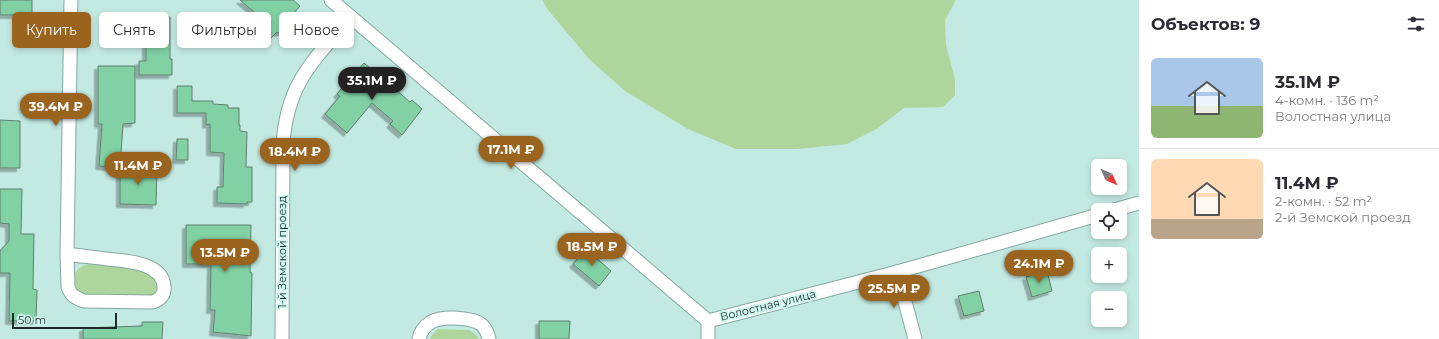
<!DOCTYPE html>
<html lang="ru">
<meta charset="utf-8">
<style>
:root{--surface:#fff;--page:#f2f2f3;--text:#2b2b33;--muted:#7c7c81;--line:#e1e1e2;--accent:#9b641e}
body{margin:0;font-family:Montserrat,sans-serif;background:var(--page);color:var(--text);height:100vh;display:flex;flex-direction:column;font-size:15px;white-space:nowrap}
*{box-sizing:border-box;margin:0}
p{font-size:13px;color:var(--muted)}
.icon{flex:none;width:22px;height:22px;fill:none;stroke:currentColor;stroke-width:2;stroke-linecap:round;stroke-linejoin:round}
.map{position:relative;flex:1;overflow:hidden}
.drawer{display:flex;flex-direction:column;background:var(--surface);width:300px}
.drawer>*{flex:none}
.top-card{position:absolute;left:12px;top:12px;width:380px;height:36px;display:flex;gap:8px}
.needle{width:26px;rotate:134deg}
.controls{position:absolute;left:1091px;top:159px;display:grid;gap:8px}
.controls a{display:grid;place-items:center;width:36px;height:36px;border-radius:6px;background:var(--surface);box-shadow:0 2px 6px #0003;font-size:20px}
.scale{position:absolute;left:12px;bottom:10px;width:105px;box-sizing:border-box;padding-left:4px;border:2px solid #1b2b28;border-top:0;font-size:11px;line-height:14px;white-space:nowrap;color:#1b2b28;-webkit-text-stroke:3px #d0f7ef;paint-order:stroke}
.price{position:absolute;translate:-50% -34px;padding:0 9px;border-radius:14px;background:var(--accent);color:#fff;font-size:13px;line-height:26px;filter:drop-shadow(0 1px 2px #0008)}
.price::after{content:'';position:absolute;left:50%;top:24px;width:12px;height:9px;margin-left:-6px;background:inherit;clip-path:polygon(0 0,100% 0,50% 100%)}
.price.active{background:#222;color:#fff}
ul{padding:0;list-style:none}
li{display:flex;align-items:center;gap:12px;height:100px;padding:0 12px}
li+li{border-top:1px solid var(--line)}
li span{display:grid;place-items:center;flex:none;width:112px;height:80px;border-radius:6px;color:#555}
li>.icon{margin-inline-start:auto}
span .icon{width:48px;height:48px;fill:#fffc;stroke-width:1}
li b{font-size:17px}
h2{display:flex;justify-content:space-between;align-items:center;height:48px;padding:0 12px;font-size:17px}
.tag{padding:0 14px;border-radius:6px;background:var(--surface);box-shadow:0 2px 6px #0003;font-size:14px;line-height:36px}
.tag.active{background:var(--accent);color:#fff}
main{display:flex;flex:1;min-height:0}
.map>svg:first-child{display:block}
</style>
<main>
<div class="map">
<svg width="1139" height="339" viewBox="0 0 1139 339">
<defs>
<filter id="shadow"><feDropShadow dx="-3.5" dy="3.5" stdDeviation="0" flood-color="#0004"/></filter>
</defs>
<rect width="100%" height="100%" fill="#c3eae2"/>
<g fill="#aed69c">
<polygon points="542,0 956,0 945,20 946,45 955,79 955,95 943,107 904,108 878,128 847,144 797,149 736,149 688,129 625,91 590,60 548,10"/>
<path d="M93,263L141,271C151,275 156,280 157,290L152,296L90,297L80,294C67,278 75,266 93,263Z"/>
<polygon points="438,329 469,330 475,334 479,339 430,339 432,335"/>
</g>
<g fill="#81d1a5" stroke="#627f6e" filter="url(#shadow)">
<rect x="0" y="0" width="32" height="15"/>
<polygon points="240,0 293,0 300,6 292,15 295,19 284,32 278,33 277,32 271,38 249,19 254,12"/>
<polygon points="104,16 170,17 170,59 172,59 172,75 139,75 139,61 146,61 146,38 124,38 124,43 113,43 113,38 104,38"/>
<polygon points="364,63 371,69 373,67 390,82 388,83 410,102 412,100 422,109 402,135 390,124 393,121 372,103 347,133 325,114 340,96 337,94"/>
<polygon points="98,66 135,66 135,123 123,124 120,168 99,166 102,124 98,124"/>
<polygon points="177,86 192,86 192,101 213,101 213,104 228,105 228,108 239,108 239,125 240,125 240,131 247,132 246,167 252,167 252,202 247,202 247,204 217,203 217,187 223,187 224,153 210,152 210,124 206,125 206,113 177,113"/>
<polygon points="0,120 20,121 20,168 0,168"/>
<polygon points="177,139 188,139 188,160 176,160"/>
<polygon points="120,168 157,168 156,205 120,204"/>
<polygon points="0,189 22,189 21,234 34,234 33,289 37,290 36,321 9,321 10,273 0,273 0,251 9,241 9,224 0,223"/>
<polygon points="186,225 251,225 250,272 252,273 251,336 213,332 215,310 210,310 211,264 186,264"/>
<polygon points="586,249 611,271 599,286 573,264"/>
<polygon points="1047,271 1052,291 1032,297 1026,277"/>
<polygon points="979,291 984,311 964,316 958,296"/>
<polygon points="539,321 570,321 569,339 539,339"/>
<polygon points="142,322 163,322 162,339 83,339 83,328 142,326"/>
</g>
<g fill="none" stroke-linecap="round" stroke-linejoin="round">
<g stroke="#83a8a1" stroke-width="15">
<g id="minor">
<polyline points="331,0 708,321"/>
<polyline points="1114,210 1139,203"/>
<path d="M67,254C80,256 93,257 107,259C124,261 162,262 164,286C165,294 161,299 153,302L84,301C76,298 71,296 68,287L67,254L71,0"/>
<polyline points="897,272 915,339"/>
<polyline points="708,321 897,272 1098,215"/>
<path d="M282,339L283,144C287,83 313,61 351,17"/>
<path d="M419,339C420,332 425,326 431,322C442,316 473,317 482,325C486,329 488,334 489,339"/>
<polyline points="708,339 708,321"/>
</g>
</g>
<use href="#minor" stroke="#fff" stroke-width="13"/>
</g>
<g text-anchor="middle" stroke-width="4" stroke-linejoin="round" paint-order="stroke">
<g font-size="11" fill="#1b2b28" stroke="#d0f7ef">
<text transform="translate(282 252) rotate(-90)" y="4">1-й Земской проезд</text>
<text transform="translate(768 305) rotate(-14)" y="4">Волостная улица</text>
</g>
</g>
</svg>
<div class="controls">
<a><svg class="needle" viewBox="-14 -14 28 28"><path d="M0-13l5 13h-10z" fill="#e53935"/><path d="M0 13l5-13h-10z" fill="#7c7c81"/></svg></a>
<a><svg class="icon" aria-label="locate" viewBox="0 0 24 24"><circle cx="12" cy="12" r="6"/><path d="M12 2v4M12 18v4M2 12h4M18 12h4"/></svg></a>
<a>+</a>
<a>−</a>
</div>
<div class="scale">50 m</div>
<b class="price active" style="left:372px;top:101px">35.1M ₽</b>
<b class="price" style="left:56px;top:127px">39.4M ₽</b>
<b class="price" style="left:511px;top:170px">17.1M ₽</b>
<b class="price" style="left:295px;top:172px">18.4M ₽</b>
<b class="price" style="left:138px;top:186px">11.4M ₽</b>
<b class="price" style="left:592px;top:267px">18.5M ₽</b>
<b class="price" style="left:225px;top:273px">13.5M ₽</b>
<b class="price" style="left:1039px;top:284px">24.1M ₽</b>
<b class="price" style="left:894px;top:309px">25.5M ₽</b>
<div class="top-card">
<a class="tag active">Купить</a>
<a class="tag">Снять</a>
<a class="tag">Фильтры</a>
<a class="tag">Новое</a>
</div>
</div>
<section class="drawer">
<h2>Объектов: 9<svg class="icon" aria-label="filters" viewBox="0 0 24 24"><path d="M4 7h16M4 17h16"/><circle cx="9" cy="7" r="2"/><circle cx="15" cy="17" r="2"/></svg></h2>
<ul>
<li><span style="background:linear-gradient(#a9c7e8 60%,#8fb573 0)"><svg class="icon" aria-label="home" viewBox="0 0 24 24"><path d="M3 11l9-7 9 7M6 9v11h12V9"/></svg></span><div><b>35.1M ₽</b><p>4-комн. · 136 m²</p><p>Волостная улица</p></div></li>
<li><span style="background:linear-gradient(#ffd9b3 75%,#b9a48a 0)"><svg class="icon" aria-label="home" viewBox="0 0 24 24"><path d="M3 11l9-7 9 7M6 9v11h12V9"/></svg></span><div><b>11.4M ₽</b><p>2-комн. · 52 m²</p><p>2-й Земской проезд</p></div></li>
</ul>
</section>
</main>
